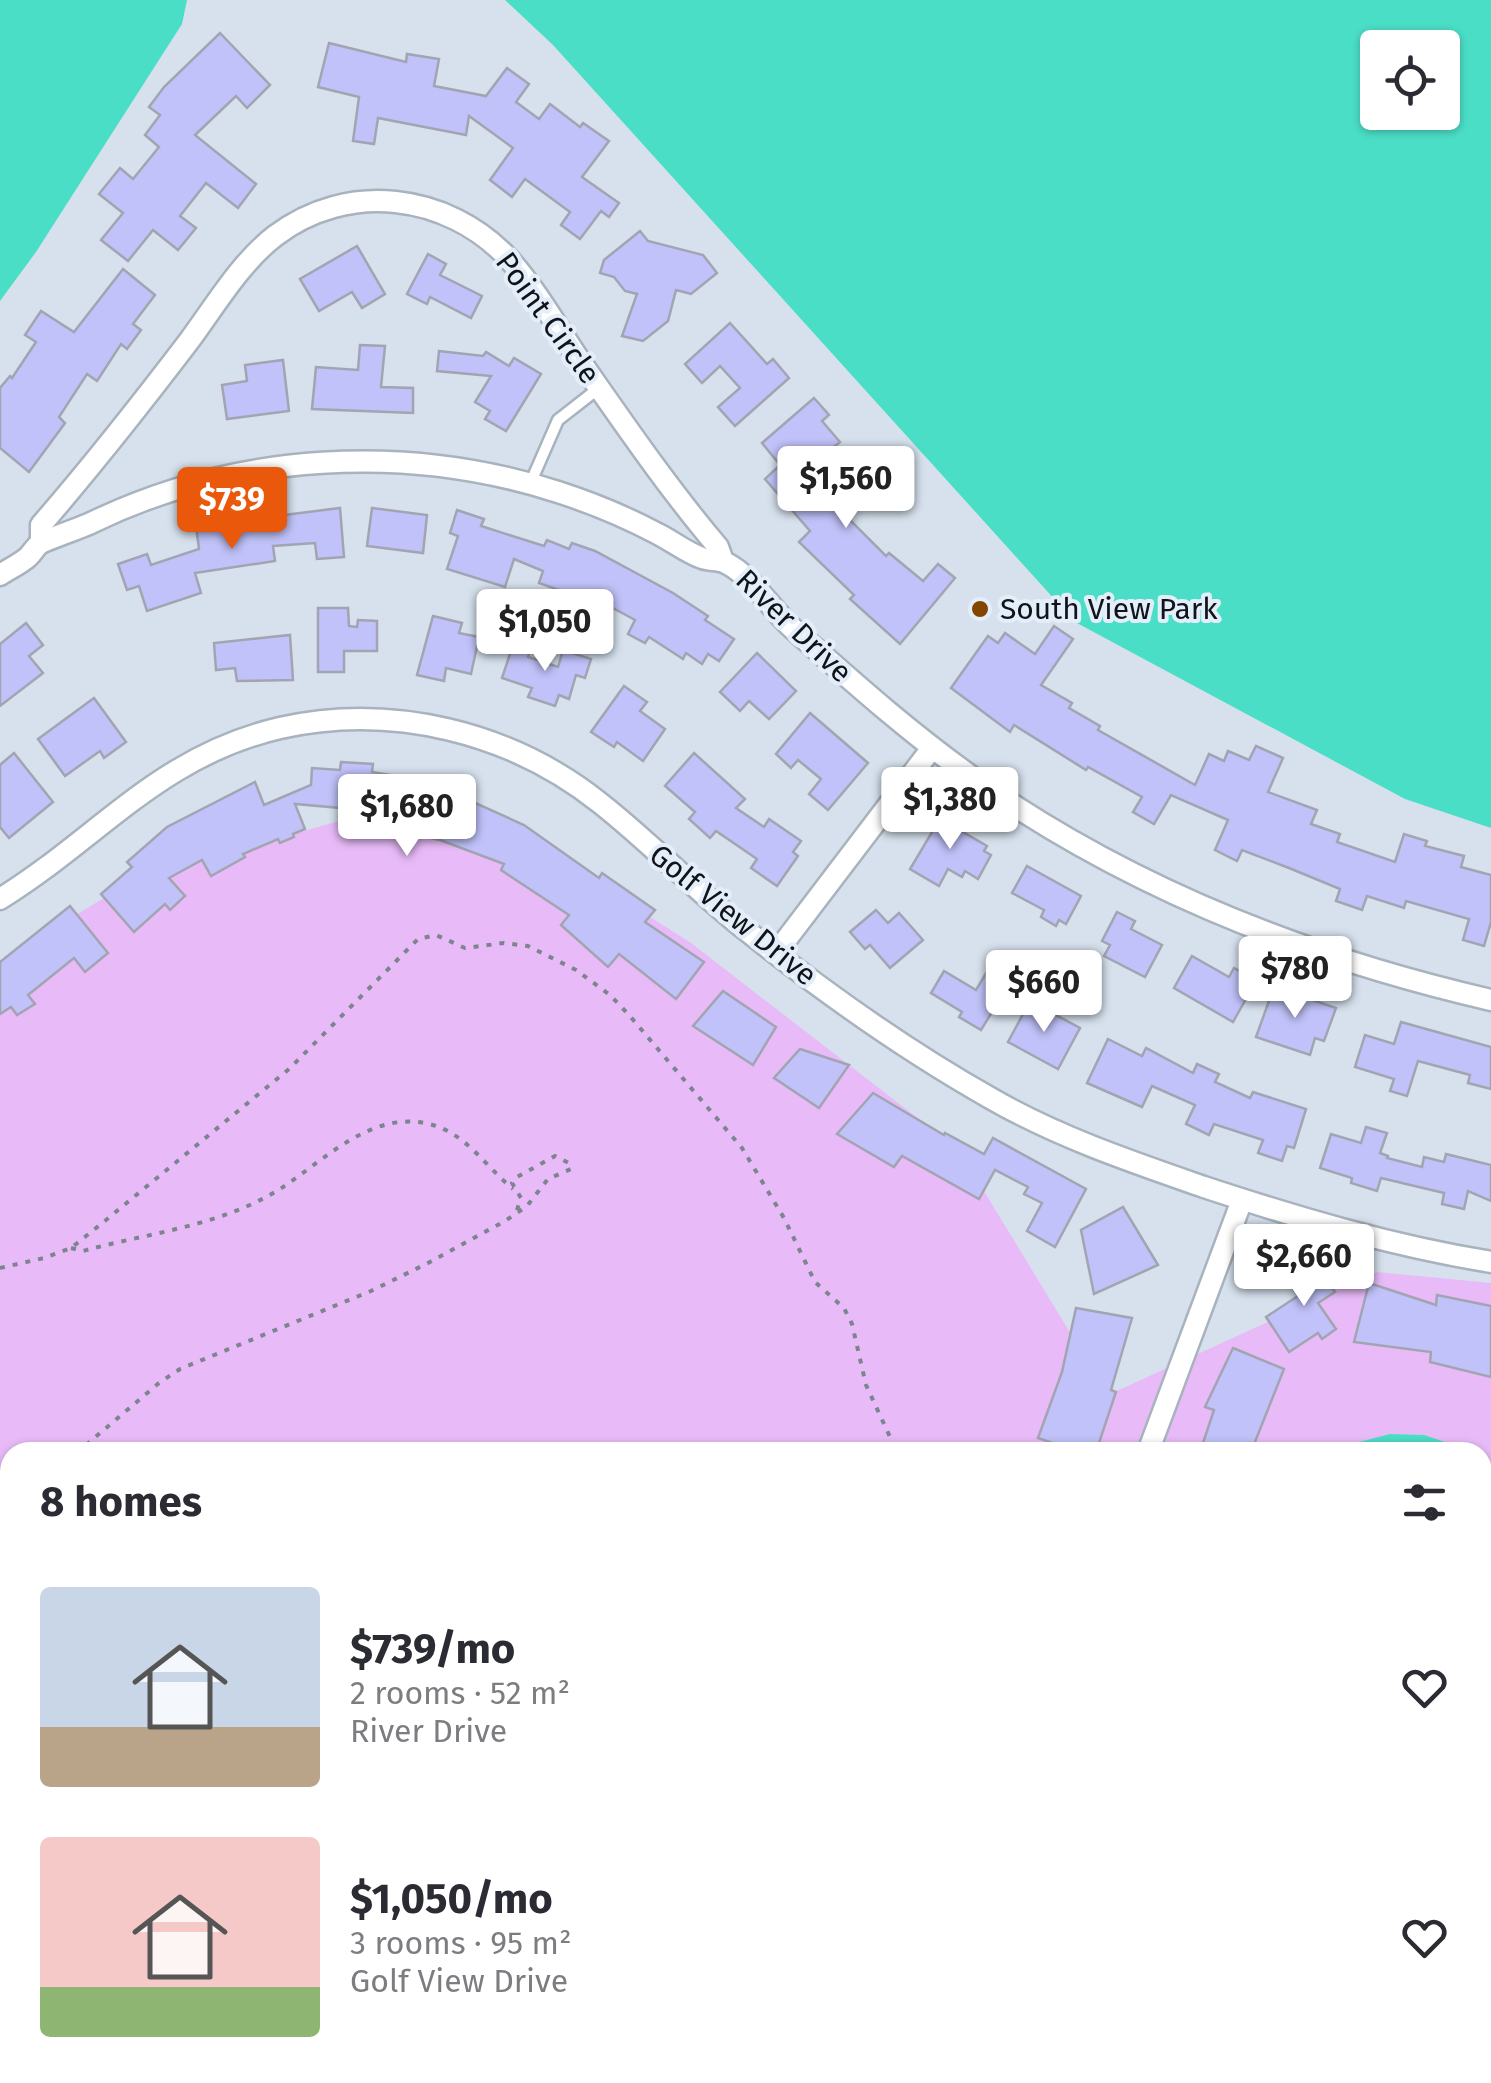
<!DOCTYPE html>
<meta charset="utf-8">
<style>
:root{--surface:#fff;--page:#f7f7f7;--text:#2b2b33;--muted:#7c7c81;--accent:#ea580c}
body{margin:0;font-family:"Fira Sans",sans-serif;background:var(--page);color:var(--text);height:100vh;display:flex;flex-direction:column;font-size:38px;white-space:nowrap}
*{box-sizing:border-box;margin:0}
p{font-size:32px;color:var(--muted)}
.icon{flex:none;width:55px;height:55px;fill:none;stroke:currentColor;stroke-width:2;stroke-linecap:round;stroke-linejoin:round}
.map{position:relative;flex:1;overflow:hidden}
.panel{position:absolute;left:0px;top:1442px;width:1492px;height:642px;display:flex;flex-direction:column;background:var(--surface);border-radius:30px 30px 0 0;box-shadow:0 2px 8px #0004}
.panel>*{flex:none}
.fabs{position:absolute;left:1360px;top:30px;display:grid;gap:20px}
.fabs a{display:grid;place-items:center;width:100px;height:100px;border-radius:10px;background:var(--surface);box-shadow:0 2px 8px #0004;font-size:50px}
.price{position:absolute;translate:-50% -85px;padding:0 22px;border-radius:10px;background:#fff;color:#222;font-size:32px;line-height:65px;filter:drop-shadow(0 2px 5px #0008)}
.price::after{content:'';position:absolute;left:50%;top:60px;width:30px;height:22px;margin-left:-15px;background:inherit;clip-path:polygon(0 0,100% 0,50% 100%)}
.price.current{background:var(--accent);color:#fff}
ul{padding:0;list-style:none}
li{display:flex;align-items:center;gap:30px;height:250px;padding:0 40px}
li span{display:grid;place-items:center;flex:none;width:280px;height:200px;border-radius:10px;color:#555}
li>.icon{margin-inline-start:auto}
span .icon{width:120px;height:120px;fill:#fffc;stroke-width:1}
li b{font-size:42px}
h2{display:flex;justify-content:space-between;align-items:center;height:120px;padding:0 40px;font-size:42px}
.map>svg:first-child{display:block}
</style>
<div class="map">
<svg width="1491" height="2083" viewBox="0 0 1491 2083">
<rect width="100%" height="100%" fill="#d6e1ed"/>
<polygon fill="#e8bbf8" points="449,789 691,943 959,1150 1108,1395 1377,1272 1491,1283 1491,2083 0,2083 0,2008 10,2010 10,2075 1482,2075 1482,1452 10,1452 10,1614 0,1613 0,961 132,881"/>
<g fill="#4bdec6" fill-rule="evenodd">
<polygon points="0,0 187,0 182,24 36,252 0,301"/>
<path d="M505,0H1491V828L1405,799L1075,622L553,45ZM1378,48H1442V112H1378Z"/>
<polygon points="1390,1434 1424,1435 1475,1452 1321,1452"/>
</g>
<g fill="#c0c2f9" stroke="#a3a4b2" stroke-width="2.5">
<polygon points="220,33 270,85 247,108 236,96 195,135 256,184 238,208 206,183 180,216 196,228 178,250 153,230 128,261 101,240 123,213 99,194 120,168 133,179 159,147 145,135 160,115 149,107 164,87"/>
<polygon points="329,43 406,62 407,54 439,59 434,86 486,96 507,68 529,84 516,102 539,119 550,104 580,127 583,123 609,141 582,177 619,203 609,217 601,211 580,239 561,225 570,212 525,179 512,197 490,180 513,148 469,116 466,135 378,118 374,144 353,141 359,97 318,87"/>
<polygon points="640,231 648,241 703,255 717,273 691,294 676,290 668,321 643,341 622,336 637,294 625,291 614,277 600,273 604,260"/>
<polygon points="357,246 385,294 362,308 352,292 319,311 300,279"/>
<polygon points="428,254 446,264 440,275 482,296 471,318 430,297 427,304 407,294"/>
<polygon points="123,269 155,295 133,324 141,330 127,349 121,344 97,381 87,374 59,417 65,423 29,472 0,448 0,388 10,376 12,378 36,342 25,335 41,311 74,332"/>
<polygon points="730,323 767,364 773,359 789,378 735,426 718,407 740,388 720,366 702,383 685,364"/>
<polygon points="360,345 385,346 381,387 413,388 413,413 312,409 316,367 358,370"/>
<polygon points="439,351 483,356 486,352 509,366 514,358 541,374 506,431 485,419 490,411 475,402 491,376 437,371"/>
<polygon points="283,360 289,411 227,419 222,385 247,381 245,365"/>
<polygon points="814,398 829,415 822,421 840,442 823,456 827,460 807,477 886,556 889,553 923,581 938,564 955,578 900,644 850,599 854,595 799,542 810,531 765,479 780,465 762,443"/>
<polygon points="340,508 344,557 317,559 315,543 273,546 275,561 195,573 201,593 147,611 139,586 127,590 118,564 147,554 151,565 199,549 196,526"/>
<polygon points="372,508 427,515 423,553 367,546"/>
<polygon points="457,510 484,519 481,526 544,546 547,540 569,549 572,543 595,551 673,593 708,616 705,620 734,639 719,661 708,654 702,664 686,653 683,659 649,637 645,643 628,634 635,620 585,593 577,614 553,605 559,590 539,583 543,571 514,559 505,587 447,569 458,536 450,533"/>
<polygon points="318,608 348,608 349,626 357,627 358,620 377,621 377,651 344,651 344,672 318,672"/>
<polygon points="433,616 462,623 459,633 479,637 471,674 446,668 444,681 417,675"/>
<polygon points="26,623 43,645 29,656 43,673 0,706 0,644"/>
<polygon points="1054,626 1073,639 1041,685 1072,703 1069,708 1100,726 1098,730 1195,785 1209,754 1224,761 1228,751 1249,760 1256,746 1283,758 1268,792 1317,810 1311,824 1340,834 1337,842 1395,862 1404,834 1427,841 1425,846 1464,856 1461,867 1491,875 1491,922 1484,946 1463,940 1469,919 1406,901 1404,908 1367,896 1362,910 1336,901 1340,889 1289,868 1242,850 1237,861 1215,850 1228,820 1171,795 1154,824 1133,812 1142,797 1088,767 1086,770 1014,725 1010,732 951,688 988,636 998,643 1005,633 1035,654"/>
<polygon points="290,635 293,680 237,681 235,668 216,670 214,643"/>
<polygon points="514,642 531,647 528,657 558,667 563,650 591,659 585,678 576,675 569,699 559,695 555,706 528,697 532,688 502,678"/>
<polygon points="757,653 796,691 769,719 749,701 740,711 720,692"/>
<polygon points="624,686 647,702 640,711 665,729 643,761 617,742 614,747 591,732"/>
<polygon points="94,698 126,742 104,758 100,751 65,776 38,739"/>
<polygon points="810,713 868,763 828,810 809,794 821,779 798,760 791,768 776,754"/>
<polygon points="14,753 53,802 9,838 0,827 0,765"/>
<polygon points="694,753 745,799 736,808 764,827 769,819 801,841 793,852 798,856 777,886 751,868 757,859 716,831 710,838 689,819 695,812 665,786"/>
<polygon points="341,762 373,764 372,772 445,784 444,789 524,825 599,878 602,873 655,910 645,922 704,962 676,999 619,954 608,967 561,925 569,915 501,870 504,864 440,840 379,826 380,820 339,817 340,808 295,804 305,829 293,834 294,837 280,843 278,839 243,854 245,857 211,876 202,860 169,878 185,896 170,910 165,904 134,932 101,894 132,867 127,862 167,827 255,782 264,805 311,785 312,768 340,770"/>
<polygon points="944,812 967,826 963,832 987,846 984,851 991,855 978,879 965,871 962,877 948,869 939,886 910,869"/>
<polygon points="1027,866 1081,896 1066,924 1059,920 1056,926 1041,917 1044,910 1012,893"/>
<polygon points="70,906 108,953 85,972 74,958 28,995 35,1004 17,1015 11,1007 0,1014 0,962"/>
<polygon points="876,910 888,923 899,913 923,940 890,968 870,945 865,949 850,932"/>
<polygon points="1117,912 1135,921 1131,929 1162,945 1145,977 1104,956 1110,945 1102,941"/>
<polygon points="1192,956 1229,977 1234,968 1256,981 1233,1022 1174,988"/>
<polygon points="991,965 1013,978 981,1030 959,1017 962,1012 931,993 944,971 976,990"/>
<polygon points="1274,987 1336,1008 1324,1041 1315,1038 1310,1055 1256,1037"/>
<polygon points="723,991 776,1027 753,1065 693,1026"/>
<polygon points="1030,1001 1080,1028 1058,1069 1008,1042"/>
<polygon points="1401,1022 1491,1047 1491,1089 1468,1083 1470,1075 1418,1061 1407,1096 1390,1091 1394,1079 1355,1067 1365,1035 1394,1044"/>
<polygon points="1108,1039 1142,1056 1146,1048 1193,1073 1197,1064 1219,1074 1215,1082 1250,1098 1253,1092 1306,1109 1294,1148 1287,1146 1282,1161 1258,1153 1263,1140 1214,1124 1209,1135 1186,1124 1195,1105 1152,1086 1142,1107 1087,1083"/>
<polygon points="800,1049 849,1065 819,1108 774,1078"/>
<polygon points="873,1093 944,1135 945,1133 984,1154 993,1138 1086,1189 1055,1247 1027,1231 1042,1203 1024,1194 1028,1187 995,1170 979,1199 902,1156 894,1167 837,1134"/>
<polygon points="1366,1127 1387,1133 1380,1153 1388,1156 1387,1158 1422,1167 1424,1157 1444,1162 1446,1154 1491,1165 1491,1201 1468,1191 1464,1209 1442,1204 1444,1193 1381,1178 1377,1191 1351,1183 1352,1178 1320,1168 1331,1134 1361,1143"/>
<polygon points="1123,1207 1158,1265 1094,1294 1081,1230"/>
<polygon points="1314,1260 1335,1292 1318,1303 1336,1329 1322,1339 1318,1333 1289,1352 1266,1317 1298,1296 1286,1279"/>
<polygon points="1369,1283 1436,1305 1437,1295 1491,1306 1491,1377 1430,1362 1431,1352 1354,1342"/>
<polygon points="1076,1308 1132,1318 1111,1390 1116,1392 1096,1452 1079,1452 1038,1438 1062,1372"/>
<polygon points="1233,1348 1284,1369 1251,1452 1200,1452 1214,1410 1205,1407"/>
</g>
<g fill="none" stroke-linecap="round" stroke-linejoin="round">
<g stroke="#a8b3be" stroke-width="15">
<polyline id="lane" points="530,484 558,420 599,388"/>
</g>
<g stroke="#a8b3be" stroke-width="25">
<g id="street">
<path d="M41,543V525C93,465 141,404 189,341C215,306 240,263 275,236C347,181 447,193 508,258C535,288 556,325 578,358C623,422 667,487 718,547L723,561"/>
<path d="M0,575C9,569 20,564 28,557C32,553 35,548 39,544C45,540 81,528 93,522C236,453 406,443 558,492C592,503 626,517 658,534C672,541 687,553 702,558C710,561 718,559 726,563C752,576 770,608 791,627C856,685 920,742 992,791C1144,894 1313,959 1491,1000"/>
<path d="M0,899C100,837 159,756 280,728C392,703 511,732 600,803C651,843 696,891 747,931C825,993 905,1050 992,1099C1058,1137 1132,1162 1204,1187C1298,1218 1393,1246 1491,1262"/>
<polyline points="776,953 932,748"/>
<polyline points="1148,1452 1242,1200"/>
<polyline points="0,1693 10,1695"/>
<polyline points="0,1955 10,1957"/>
<polyline points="1487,2083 1491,2074"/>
</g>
</g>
<g stroke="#7c848d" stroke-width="4" stroke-dasharray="5 8" stroke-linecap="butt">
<path d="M71,1248L83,1251C148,1233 221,1226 280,1189C325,1160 371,1110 429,1124C465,1132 486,1167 513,1189"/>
<polyline points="0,1268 44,1258 71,1248 106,1220 289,1069 418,939 436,935 465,948 504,943 528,946 576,970 610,995 629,1015 742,1148 784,1218 815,1282 844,1308 852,1324 866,1385 897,1452"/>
<polyline points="86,1445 159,1383 180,1369 371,1291 428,1263 505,1221 527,1206 548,1179 571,1169 569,1163 555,1156 517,1177 512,1183 521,1198 516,1213"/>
<polyline points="54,1452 86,1445 82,1452"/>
<polyline points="0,1482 5,1481 0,1487"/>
<polyline points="0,1502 10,1506"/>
<polyline points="1482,1659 1491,1654"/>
<polyline points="1482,1860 1491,1859"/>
<polyline points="986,2075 991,2083"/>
<polyline points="1188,2075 1195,2083"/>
<polyline points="702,2083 711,2075"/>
<polyline points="812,2083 820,2075"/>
<polyline points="1008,2083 1027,2080 1028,2075"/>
<polyline points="1211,2083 1214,2075"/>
</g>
<use href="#lane" stroke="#fff" stroke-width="10"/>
<use href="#street" stroke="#fff" stroke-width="20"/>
</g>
<circle fill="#834601" stroke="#e3eefa" stroke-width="4" cx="980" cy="609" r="10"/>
<g text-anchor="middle" stroke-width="8" stroke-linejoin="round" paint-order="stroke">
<g font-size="30" fill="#101418" stroke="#e3eefa">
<text transform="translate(548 318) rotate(54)" y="10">Point Circle</text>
<text transform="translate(794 626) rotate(44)" y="10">River Drive</text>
<text transform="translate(733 915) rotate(39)" y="10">Golf View Drive</text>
</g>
<g font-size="30" fill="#101418" stroke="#e3eefa" text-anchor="start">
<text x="1000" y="619">South View Park</text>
</g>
</g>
</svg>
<div class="fabs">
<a><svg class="icon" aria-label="locate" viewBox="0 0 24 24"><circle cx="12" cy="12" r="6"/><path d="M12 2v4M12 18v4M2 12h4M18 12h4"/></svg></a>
</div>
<b class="price" style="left:846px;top:531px">$1,560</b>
<b class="price current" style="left:232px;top:552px">$739</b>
<b class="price" style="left:545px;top:674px">$1,050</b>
<b class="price" style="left:950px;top:852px">$1,380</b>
<b class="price" style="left:407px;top:859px">$1,680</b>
<b class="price" style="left:1295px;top:1021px">$780</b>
<b class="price" style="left:1044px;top:1035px">$660</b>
<b class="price" style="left:1304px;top:1309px">$2,660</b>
<section class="panel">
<h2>8 homes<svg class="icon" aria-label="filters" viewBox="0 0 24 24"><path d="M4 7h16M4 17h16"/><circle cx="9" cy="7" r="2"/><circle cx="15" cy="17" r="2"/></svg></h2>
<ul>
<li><span style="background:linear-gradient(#c9d6e8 70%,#b9a48a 0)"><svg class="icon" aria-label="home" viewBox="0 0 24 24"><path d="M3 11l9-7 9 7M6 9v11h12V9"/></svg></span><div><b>$739/mo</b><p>2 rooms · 52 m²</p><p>River Drive</p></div><svg class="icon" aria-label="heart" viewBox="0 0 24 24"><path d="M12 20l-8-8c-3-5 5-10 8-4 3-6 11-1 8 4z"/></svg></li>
<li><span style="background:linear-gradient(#f6c9c9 75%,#8fb573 0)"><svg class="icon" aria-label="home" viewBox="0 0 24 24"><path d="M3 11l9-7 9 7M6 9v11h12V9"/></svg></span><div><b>$1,050/mo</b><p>3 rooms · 95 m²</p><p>Golf View Drive</p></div><svg class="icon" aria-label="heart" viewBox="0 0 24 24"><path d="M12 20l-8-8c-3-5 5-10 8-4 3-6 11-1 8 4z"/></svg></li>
</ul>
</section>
</div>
